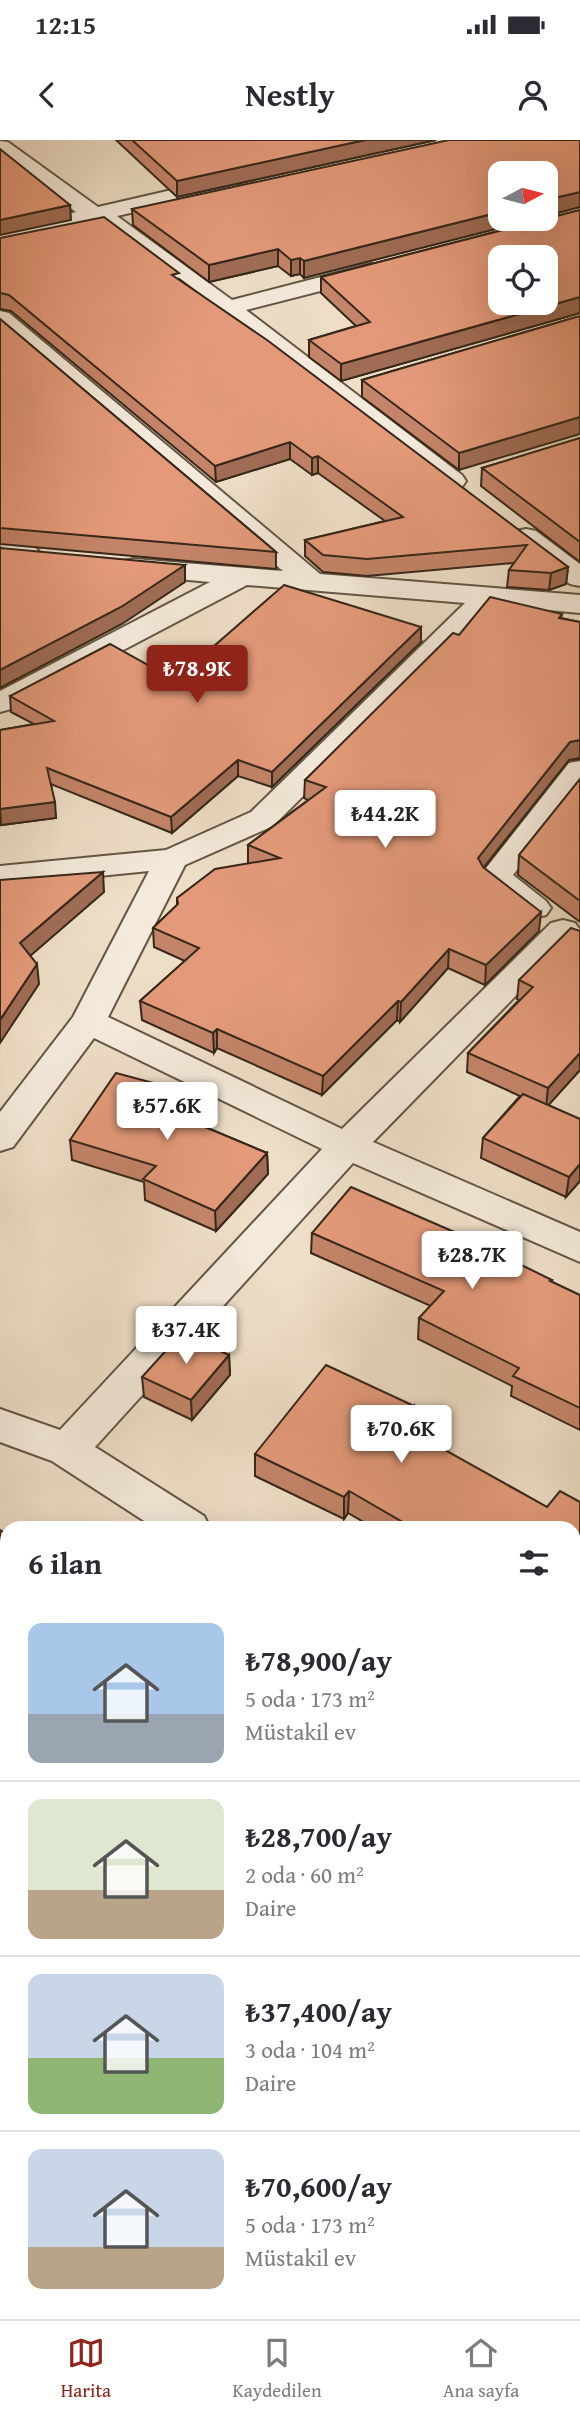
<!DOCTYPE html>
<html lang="tr">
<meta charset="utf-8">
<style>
:root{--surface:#fff;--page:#f7f7f7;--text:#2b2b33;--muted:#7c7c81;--line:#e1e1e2;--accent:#8f2418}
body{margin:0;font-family:"Gentium Book Plus",serif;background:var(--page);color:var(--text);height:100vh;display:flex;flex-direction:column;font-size:26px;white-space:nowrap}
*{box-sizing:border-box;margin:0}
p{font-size:23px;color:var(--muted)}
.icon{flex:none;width:38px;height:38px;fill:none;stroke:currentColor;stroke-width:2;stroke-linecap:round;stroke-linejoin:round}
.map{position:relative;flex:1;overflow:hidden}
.side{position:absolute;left:0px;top:1381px;width:581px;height:800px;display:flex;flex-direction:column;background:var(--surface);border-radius:21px 21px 0 0;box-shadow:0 7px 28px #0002}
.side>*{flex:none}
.needle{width:46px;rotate:83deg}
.tools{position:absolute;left:488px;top:21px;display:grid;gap:14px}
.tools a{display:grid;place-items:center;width:70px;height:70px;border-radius:14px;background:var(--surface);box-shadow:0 7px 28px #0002;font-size:35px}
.price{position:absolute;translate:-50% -60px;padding:0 16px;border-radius:7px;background:#fff;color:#222;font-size:23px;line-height:46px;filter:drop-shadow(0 2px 4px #0008)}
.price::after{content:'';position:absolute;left:50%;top:42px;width:21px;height:16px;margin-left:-10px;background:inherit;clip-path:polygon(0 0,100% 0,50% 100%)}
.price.current{background:var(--accent);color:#fff}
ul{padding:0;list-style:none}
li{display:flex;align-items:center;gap:21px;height:175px;padding:0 28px}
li+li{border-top:2px solid var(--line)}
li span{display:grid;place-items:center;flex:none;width:196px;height:140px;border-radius:14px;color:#555}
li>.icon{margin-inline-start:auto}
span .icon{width:84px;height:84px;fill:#fffc;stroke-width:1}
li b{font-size:30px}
h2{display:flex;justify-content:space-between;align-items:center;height:84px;padding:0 28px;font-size:30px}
.status{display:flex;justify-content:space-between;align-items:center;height:49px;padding:0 35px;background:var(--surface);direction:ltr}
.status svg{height:19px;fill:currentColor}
header{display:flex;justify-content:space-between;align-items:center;height:91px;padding:0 28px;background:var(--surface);font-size:32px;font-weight:600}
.tabs{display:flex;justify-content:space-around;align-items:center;height:98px;border-top:2px solid var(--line);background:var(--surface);font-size:19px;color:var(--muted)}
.tabs a{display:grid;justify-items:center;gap:4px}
.tabs .current{color:var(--accent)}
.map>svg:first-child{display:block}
</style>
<div class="status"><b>12:15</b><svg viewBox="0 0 49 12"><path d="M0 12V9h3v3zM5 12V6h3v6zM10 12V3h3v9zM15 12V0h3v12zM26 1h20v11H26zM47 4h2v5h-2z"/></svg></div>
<header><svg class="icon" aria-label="back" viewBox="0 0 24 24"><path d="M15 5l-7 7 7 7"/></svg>Nestly<svg class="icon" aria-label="person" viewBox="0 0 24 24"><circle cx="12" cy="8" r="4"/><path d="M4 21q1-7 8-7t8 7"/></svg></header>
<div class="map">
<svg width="580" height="2179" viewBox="0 0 580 2179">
<rect width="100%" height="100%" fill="#eedec7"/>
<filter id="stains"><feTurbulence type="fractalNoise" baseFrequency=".00286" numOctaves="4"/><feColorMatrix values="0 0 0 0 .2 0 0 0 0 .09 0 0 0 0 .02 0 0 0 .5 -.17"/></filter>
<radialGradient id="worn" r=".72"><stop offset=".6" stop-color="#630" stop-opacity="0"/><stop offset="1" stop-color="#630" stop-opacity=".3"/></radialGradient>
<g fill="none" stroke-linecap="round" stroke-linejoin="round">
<g stroke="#645544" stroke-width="4">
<g id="minor">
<polygon points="0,1 8,2 98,67 228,37 236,39 239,44 236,49 117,76 232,160 371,124 379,126 383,131 379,136 246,170 462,335 466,341 462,347 453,349 444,347 220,173 101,86 92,82 0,103 0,89 76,72 0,17"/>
<polygon points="0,171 9,173 320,434 580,455 580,473 495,465 273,686 185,725 108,877 342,989 551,783 563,780 575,783 580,790 373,1002 580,1092 580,1122 353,1023 95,1307 204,1376 210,1388 155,1388 52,1321 0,1302 0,1269 60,1290 322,1009 94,898 13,1007 0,1011 0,972 73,877 149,731 0,746 0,726 166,710 251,672 465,463 247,445 11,569 0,572 0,551 210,442 134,435 124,433 120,427 124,421 134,419 283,431 0,190"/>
<path d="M0,382C16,386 33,403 43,417L39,423C20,428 13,417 0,405Z"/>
<polygon points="526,389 536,391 580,424 580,446 570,444 516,403 512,397 516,391"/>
<path d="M580,621V651L513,735L546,761L551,768L546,775C538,777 531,779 523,775C508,769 487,750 479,737L569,623Z"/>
<polygon points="7,1557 7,1601 0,1604 0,1560"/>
<polygon points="574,1599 580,1601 580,1642 574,1640"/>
<polygon points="580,1660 580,1707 574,1709 574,1662"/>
<polygon points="163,2174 221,2174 219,2179 161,2179"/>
</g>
</g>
<use href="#minor" fill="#f4eadb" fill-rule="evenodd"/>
</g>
<g fill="#c48469" stroke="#362719" stroke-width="2">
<polygon points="116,0 436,0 177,57"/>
<polygon points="580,0 580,67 546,76 546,33 304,138 300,134 291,136 278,126 209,142 133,85 132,69"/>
<polygon points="580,70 580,173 341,241 309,217 309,200 356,186 321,153 321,137"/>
<polygon points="0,98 179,139 568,427 566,444 549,450 507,447 509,430 514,423 367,436 323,432 305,416 305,400 385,381 318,333 312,335 290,319 216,342 11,171 0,169"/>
<polygon points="580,176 459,330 362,257 362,240"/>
<polygon points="0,179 276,412 276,429 0,404"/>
<polygon points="580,298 580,422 481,346 482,328"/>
<polygon points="562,474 561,478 580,482 580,619 569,620 484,728 539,791 485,845 448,828 400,882 397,880 322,955 217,908 214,913 142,880 140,861 185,821 154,807 153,788 177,765 177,758 248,724 248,705 308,660 304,658 305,640 459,495"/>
<polygon points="421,502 272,647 238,636 172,693 51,644 56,678 1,685 0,590 34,584 11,572 10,556 175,540"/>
<polygon points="580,639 580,782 518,735 519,715"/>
<polygon points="580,791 580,930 548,965 580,979 580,1041 566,1057 481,1018 483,998 520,956 467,932 468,913 519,860 517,859 519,840"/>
<polygon points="176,949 176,970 174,974 267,1013 268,1034 216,1091 145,1060 144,1042 72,1020 70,1000"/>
<polygon points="312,1093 552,1140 552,1142 580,1155 580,1290 511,1256 512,1246 418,1199 419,1178 431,1166 311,1113"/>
<polygon points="229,1215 230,1235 192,1280 144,1257 142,1237"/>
<polygon points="413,1288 411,1291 547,1367 580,1362 580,1501 574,1498 574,1388 374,1388 348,1373 344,1379 255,1336 255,1314"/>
<polygon points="7,1618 7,1767 0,1762 0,1625"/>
<polygon points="574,1725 580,1729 580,1815 574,1811"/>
<polygon points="580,1932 580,2052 574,2048 574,1941"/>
<polygon points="266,2174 370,2174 366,2179 273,2179"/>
</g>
<g fill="#a06c55" stroke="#362719" stroke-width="2">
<polygon points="365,0 436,0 177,57 177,41"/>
<polygon points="580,52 580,67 546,76 546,60"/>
<polygon points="70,65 71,80 0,95 0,80"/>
<polygon points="500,72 500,79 535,79 304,138 304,121"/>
<polygon points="278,109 278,126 209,142 209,125"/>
<polygon points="300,118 300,134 291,136 291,120"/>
<polygon points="580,157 580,173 341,241 341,224"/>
<polygon points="580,277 580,294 459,330 459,313"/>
<polygon points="290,302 290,319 216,342 215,326"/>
<polygon points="318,316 318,333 312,335 312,318"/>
<polygon points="185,425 185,442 122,484 0,548 0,530"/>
<polygon points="568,427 566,444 549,450 551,433"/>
<polygon points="421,487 421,502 272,647 272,632"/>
<polygon points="580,600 580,618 569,620 476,737 478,718 570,602"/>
<polygon points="238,620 238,636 172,693 171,677"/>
<polygon points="55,662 56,678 1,685 0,669"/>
<polygon points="103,732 104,752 22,823 20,803"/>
<polygon points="541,772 539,791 485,845 486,825"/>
<polygon points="449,809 448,828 400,882 401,862"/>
<polygon points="37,824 39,844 0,903 0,880"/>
<polygon points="398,861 397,880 322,955 323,936"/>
<polygon points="217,889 217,908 214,913 213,893"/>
<polygon points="580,913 580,930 546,968 548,948"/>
<polygon points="176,949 176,970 163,990 162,969"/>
<polygon points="267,1013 268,1034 216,1091 215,1071"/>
<polygon points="580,1024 580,1041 566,1057 569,1037"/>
<polygon points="229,1215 230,1235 192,1280 191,1260"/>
<polygon points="414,1266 413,1288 399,1306 400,1285"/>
<polygon points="349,1351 348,1373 344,1379 344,1357"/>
<polygon points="7,1467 7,1489 0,1496 0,1474"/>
<polygon points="90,2174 105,2174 100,2179 85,2179"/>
<polygon points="358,2174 370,2174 366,2179 355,2179"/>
</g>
<g fill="#e49a7a" stroke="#362719" stroke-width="2" fill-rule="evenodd">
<polygon points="132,0 365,0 177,41"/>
<polygon points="449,0 580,0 580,52 546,60 546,33 500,33 500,72 304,121 300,118 291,120 278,109 209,125 132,69"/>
<polygon points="0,9 70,65 0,80"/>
<path d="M580,70V157L341,224L309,200L370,182L321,137ZM500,117H546V163H500Z"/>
<polygon points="104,77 179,133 172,135 267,200 568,427 551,433 509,430 527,405 367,419 323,415 305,400 403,377 318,316 312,318 290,302 215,326 9,155 0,153 0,98"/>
<polygon points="580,176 580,277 459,313 362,240"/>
<polygon points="0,179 276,412 0,388"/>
<polygon points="580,298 580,402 482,328"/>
<polygon points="0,408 185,425 121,467 0,530"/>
<polygon points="284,445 421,487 272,632 238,620 171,677 47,628 55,662 0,669 0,590 54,581 10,556 110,504 175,540"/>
<polygon points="490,457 562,474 559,478 580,482 580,600 570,602 478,718 483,727 541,772 486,825 449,809 401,862 398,861 323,936 217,889 213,893 140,861 199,808 153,788 178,764 177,758 215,729 280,718 248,705 326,647 305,640 453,493 459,495"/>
<polygon points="580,639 580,761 519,715"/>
<polygon points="103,732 20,803 37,824 0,880 0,740"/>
<polygon points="571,788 580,791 580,913 548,948 468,913 533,847 519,840"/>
<polygon points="116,933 176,949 162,969 267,1013 215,1071 143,1039 156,1026 70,1000"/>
<polygon points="523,954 580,979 580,1024 569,1037 483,998"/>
<polygon points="351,1047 452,1091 552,1140 550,1141 580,1155 580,1268 513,1236 519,1228 419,1178 444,1151 312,1093"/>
<polygon points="182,1193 229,1215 191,1260 142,1237"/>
<polygon points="326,1225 414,1266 400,1285 547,1367 560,1351 580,1362 580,1478 574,1475 574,1388 413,1388 349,1351 344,1357 255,1314"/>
<polygon points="0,1390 7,1394 7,1467 0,1474"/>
<polygon points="7,1618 7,1747 0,1742 0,1625"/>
<polygon points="574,1725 580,1729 580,1794 574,1790"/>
<polygon points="580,1932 580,2031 574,2027 574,1941"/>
<polygon points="0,2042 7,2047 7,2174 90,2174 85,2179 0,2179"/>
<polygon points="289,2174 358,2174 355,2177 358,2179 296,2179"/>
</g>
<rect width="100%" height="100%" filter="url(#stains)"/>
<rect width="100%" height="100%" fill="url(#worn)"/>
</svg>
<div class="tools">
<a><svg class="needle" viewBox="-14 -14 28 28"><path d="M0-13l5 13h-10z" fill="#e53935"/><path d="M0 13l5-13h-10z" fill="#7c7c81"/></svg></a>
<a><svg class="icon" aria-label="locate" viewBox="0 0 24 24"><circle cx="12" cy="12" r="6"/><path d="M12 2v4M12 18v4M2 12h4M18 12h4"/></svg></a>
</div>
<b class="price current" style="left:197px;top:565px">₺78.9K</b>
<b class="price" style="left:385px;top:710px">₺44.2K</b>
<b class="price" style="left:167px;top:1002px">₺57.6K</b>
<b class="price" style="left:472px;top:1151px">₺28.7K</b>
<b class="price" style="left:186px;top:1226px">₺37.4K</b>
<b class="price" style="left:401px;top:1325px">₺70.6K</b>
<section class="side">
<h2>6 ilan<svg class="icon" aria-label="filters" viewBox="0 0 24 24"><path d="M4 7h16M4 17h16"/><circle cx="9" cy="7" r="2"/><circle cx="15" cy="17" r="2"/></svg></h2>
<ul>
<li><span style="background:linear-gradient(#a9c7e8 65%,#9aa5b1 0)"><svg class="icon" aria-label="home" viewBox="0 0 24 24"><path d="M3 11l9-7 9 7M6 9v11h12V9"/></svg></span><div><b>₺78,900/ay</b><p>5 oda · 173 m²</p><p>Müstakil ev</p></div></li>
<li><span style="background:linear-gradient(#dfe7d0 65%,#b9a48a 0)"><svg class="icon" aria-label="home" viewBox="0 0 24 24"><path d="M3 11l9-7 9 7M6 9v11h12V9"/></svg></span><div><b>₺28,700/ay</b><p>2 oda · 60 m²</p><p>Daire</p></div></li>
<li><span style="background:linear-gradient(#c9d6e8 60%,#8fb573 0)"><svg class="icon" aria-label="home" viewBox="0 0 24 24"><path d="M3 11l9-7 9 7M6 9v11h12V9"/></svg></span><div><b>₺37,400/ay</b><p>3 oda · 104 m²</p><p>Daire</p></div></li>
<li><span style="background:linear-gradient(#c9d6e8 70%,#b9a48a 0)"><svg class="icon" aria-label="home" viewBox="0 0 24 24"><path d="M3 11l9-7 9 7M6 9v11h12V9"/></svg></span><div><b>₺70,600/ay</b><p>5 oda · 173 m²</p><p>Müstakil ev</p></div></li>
</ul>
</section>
</div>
<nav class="tabs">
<a class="current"><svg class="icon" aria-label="map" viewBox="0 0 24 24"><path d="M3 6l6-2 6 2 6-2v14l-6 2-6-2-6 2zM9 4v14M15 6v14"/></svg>Harita</a>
<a><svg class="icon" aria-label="saved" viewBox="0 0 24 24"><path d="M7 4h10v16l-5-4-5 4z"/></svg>Kaydedilen</a>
<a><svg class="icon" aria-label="home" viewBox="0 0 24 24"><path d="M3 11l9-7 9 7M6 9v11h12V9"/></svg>Ana sayfa</a>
</nav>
